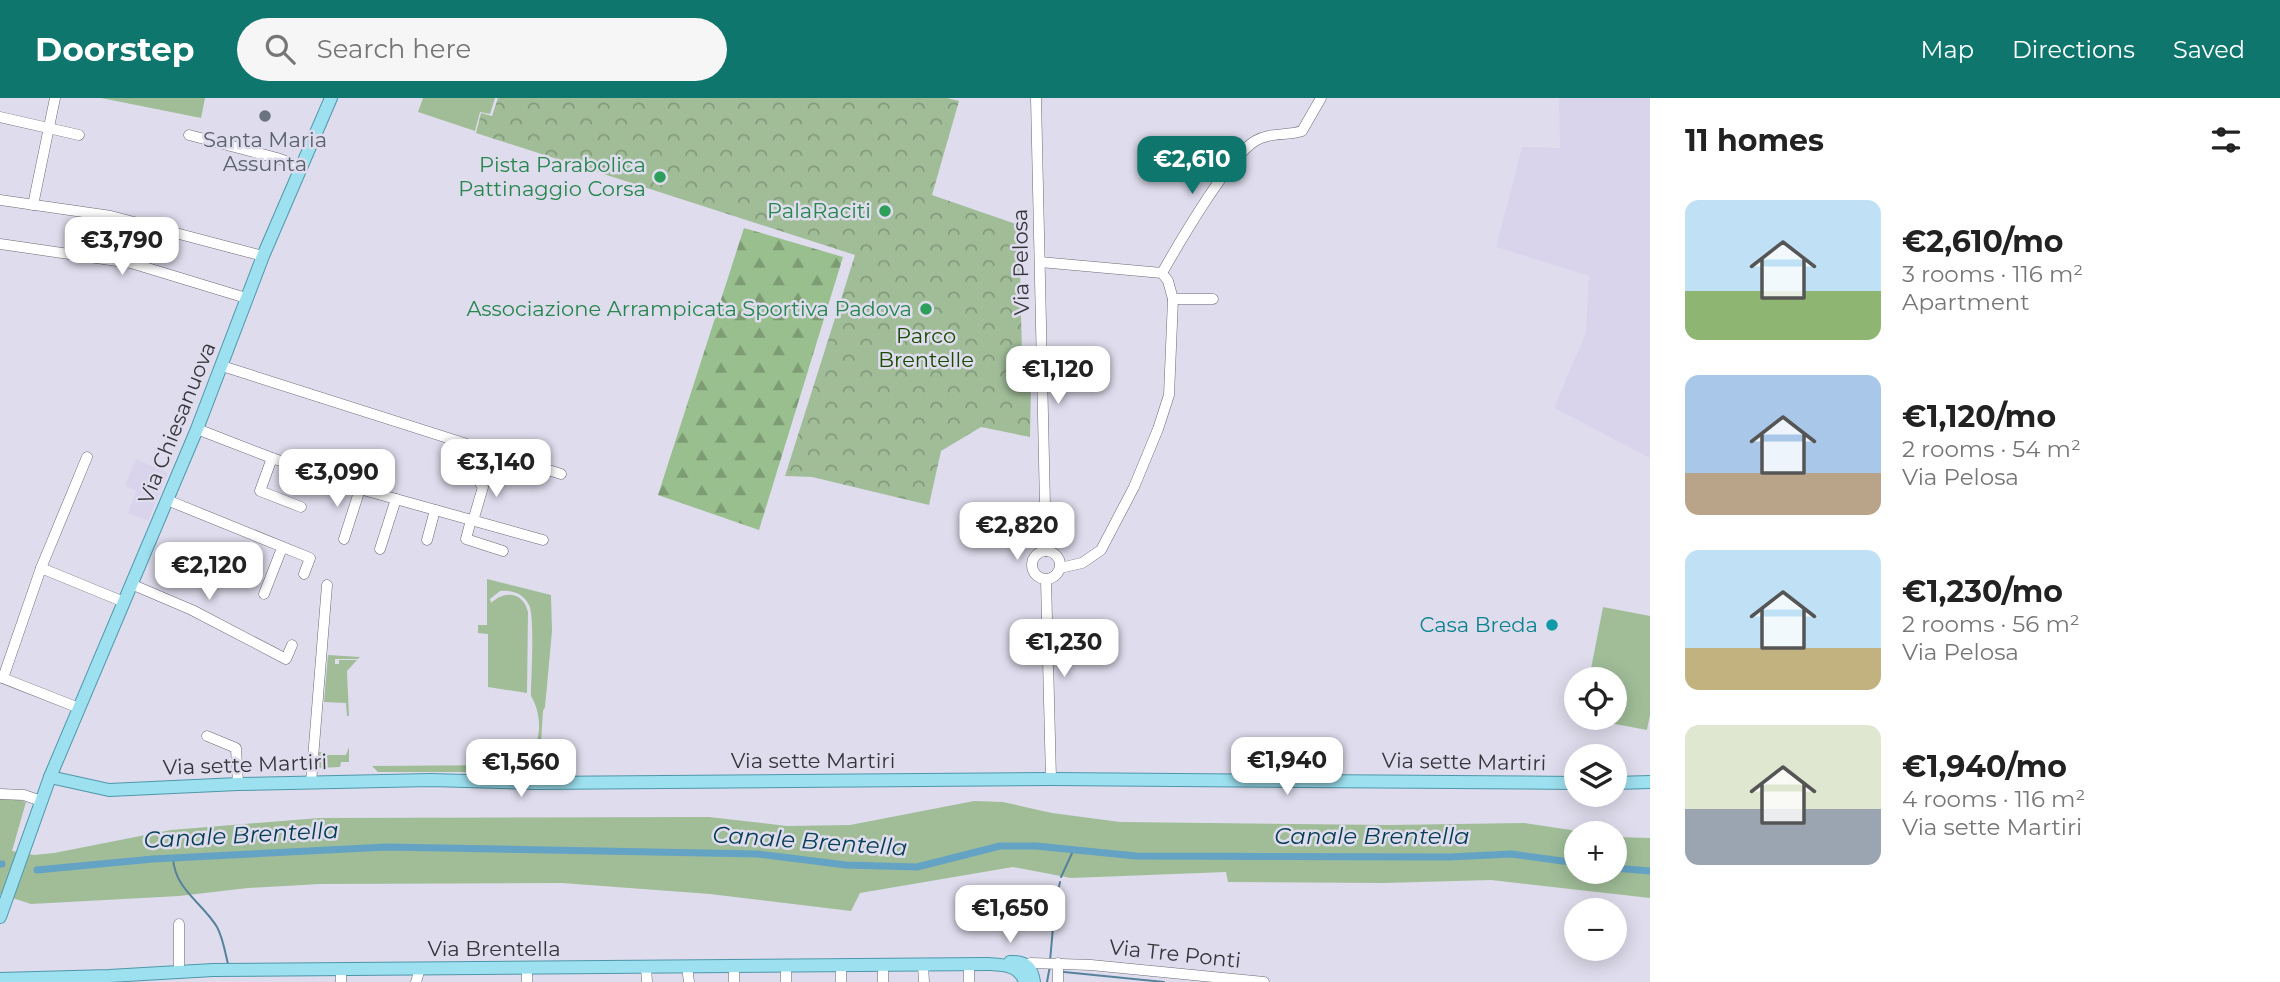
<!DOCTYPE html>
<meta charset="utf-8">
<style>
:root{--surface:#fff;--page:#f6f6f6;--text:#222;--muted:#767676;--accent:#0f766e}
body{margin:0;font-family:Montserrat,sans-serif;background:var(--page);color:var(--text);height:100vh;display:flex;flex-direction:column;font-size:26px;white-space:nowrap}
*{box-sizing:border-box;margin:0}
p{font-size:23px;color:var(--muted)}
.icon{flex:none;width:38px;height:38px;fill:none;stroke:currentColor;stroke-width:2;stroke-linecap:round;stroke-linejoin:round}
.map{position:relative;flex:1;overflow:hidden}
.drawer{display:flex;flex-direction:column;background:var(--surface);width:630px}
.drawer>*{flex:none}
.controls{position:absolute;left:1564px;top:569px;display:grid;gap:14px}
.controls a{display:grid;place-items:center;width:63px;height:63px;border-radius:50%;background:var(--surface);box-shadow:0 4px 18px #0003;font-size:35px}
.price{position:absolute;translate:-50% -60px;padding:0 16px;border-radius:14px;background:#fff;color:#222;font-size:23px;line-height:46px;filter:drop-shadow(0 2px 4px #0008)}
.price::after{content:'';position:absolute;left:50%;top:42px;width:21px;height:16px;margin-left:-10px;background:inherit;clip-path:polygon(0 0,100% 0,50% 100%)}
.price.selected{background:var(--accent);color:#fff}
ul{padding:0;list-style:none}
li{display:flex;align-items:center;gap:21px;height:175px;padding:0 35px}
li span{display:grid;place-items:center;flex:none;width:196px;height:140px;border-radius:14px;color:#555}
li>.icon{margin-inline-start:auto}
span .icon{width:84px;height:84px;fill:#fffc;stroke-width:1}
li b{font-size:30px}
h2{display:flex;justify-content:space-between;align-items:center;height:84px;padding:0 35px;font-size:30px}
header{display:flex;align-items:center;gap:42px;box-sizing:border-box;height:98px;padding:0 35px;background:var(--accent);color:#fff}
header strong{font-size:33px}
nav{display:flex;gap:38px;margin-inline-start:auto;font-size:24px}
.search{width:490px;height:63px;background:var(--page);display:flex;align-items:center;gap:18px;box-sizing:border-box;padding:0 24px;border-radius:38px;color:var(--muted);font-size:26px}
main{display:flex;flex:1;min-height:0}
.map>svg:first-child{display:block}
</style>
<header>
<strong>Doorstep</strong>
<div class="search"><svg class="icon" aria-label="search" viewBox="0 0 24 24"><circle cx="10" cy="10" r="6"/><path d="M15 15l6 6"/></svg>Search here</div>
<nav><a>Map</a><a>Directions</a><a>Saved</a></nav>
</header>
<main>
<div class="map">
<svg width="1650" height="884" viewBox="0 0 1650 884">
<defs>
<pattern id="forest-firs" width="22" height="20" patternUnits="userSpaceOnUse" patternTransform="scale(1.75)"><rect width="22" height="20" fill="#98bf8d"/><path d="M5 1l3.5 6h-7zM16 11l3.5 6h-7z" fill="#7d9c74"/></pattern>
<pattern id="park-crowns" width="20" height="18" patternUnits="userSpaceOnUse" patternTransform="scale(1.75)"><rect width="20" height="18" fill="#a0bd98"/><path d="M2 6a3 3 0 1 1 6 0M12 15a3 3 0 1 1 6 0" fill="none" stroke="#839a7d"/></pattern>
</defs>
<rect width="100%" height="100%" fill="#dfdded"/>
<g fill="#d9d4ec">
<polygon points="1559,0 1650,0 1650,360 1554,310 1586,234 1589,178 1496,149 1522,49 1560,50"/>
<polygon points="136,361 168,375 148,423 128,415 136,393 125,387"/>
</g>
<g fill="#a0bd98">
<polygon points="101,0 205,0 201,20"/>
<polygon points="423,0 495,0 490,16 480,14 475,33 418,14"/>
<path d="M487,481L551,497L552,533L545,609L543,613L539,677L508,675V666L533,667L535,661L513,660L532,653C543,638 540,612 531,598C531,580 535,519 529,507C523,495 512,492 500,493L490,501L491,505C505,492 523,494 528,514L527,595L488,589V536L478,535V527H487Z"/>
<polygon points="1603,509 1650,518 1650,617 1647,632 1583,620 1615,620 1615,581 1589,581"/>
<polygon points="328,557 360,559 358,561 335,561 335,566 339,566 339,562 357,562 347,573 349,618 347,618 346,605 324,604"/>
<polygon points="349,649 349,664 341,664 340,669 318,670 319,654 325,654 325,657 346,657"/>
<polygon points="501,667 499,674 378,674 372,668"/>
<polygon points="9,699 26,704 12,753 34,757 54,755 171,732 319,720 709,719 787,728 850,727 974,703 1003,704 1052,715 1120,724 1389,727 1524,725 1591,735 1577,735 1577,774 1615,774 1615,739 1650,740 1650,800 1491,782 1385,785 1228,784 1226,774 1071,780 1013,769 860,795 851,813 710,796 562,785 320,786 248,790 179,798 31,806 0,796 0,700"/>
</g>
<polygon fill="url(#forest-firs)" points="744,130 843,159 759,432 658,397"/>
<polygon fill="url(#park-crowns)" points="498,0 947,0 959,3 932,97 1019,127 1022,257 1026,257 1031,288 1030,339 981,329 941,353 929,407 812,379 785,378 855,157 476,35 481,15 492,18"/>
<g fill="none" stroke-linecap="round" stroke-linejoin="round">
<g stroke="#56829b" stroke-width="2">
<path d="M173,760C175,792 202,804 217,829C223,840 225,854 228,866"/>
<polyline points="1061,779 1073,753"/>
<polyline points="1050,863 1055,807 1060,784"/>
<polyline points="1064,874 1164,884"/>
<polyline points="1047,884 1050,868"/>
</g>
<g stroke="#64a3c4" stroke-width="7">
<polyline points="0,766 2,766"/>
<polyline points="1615,770 1650,773"/>
<polyline points="37,772 153,761 387,749 758,756 846,767 917,769 1000,748 1036,748 1136,758 1449,759 1512,756 1577,765"/>
</g>
<g stroke="#6c6977" stroke-width="11">
<g id="minor">
<polyline points="1036,0 1046,453"/>
<polyline points="0,19 79,37"/>
<polyline points="189,37 277,60 301,69"/>
<polyline points="0,102 111,118 263,158"/>
<polyline points="33,107 55,0"/>
<polyline points="0,146 131,165 246,200"/>
<polyline points="1040,164 1162,175 1168,183 1173,201 1169,297 1158,331 1134,389 1101,452 1082,465 1060,470"/>
<path d="M1162,175C1179,145 1229,59 1255,43C1270,34 1287,38 1302,33L1321,0"/>
<polyline points="1173,201 1213,201"/>
<polyline points="222,268 561,376"/>
<polyline points="197,331 272,360 360,391 543,442"/>
<polyline points="272,360 260,393 301,409"/>
<polyline points="167,402 310,460 304,476"/>
<polyline points="471,422 466,441 503,453"/>
<polyline points="473,423 483,389 480,385"/>
<polyline points="344,441 360,391"/>
<polyline points="427,442 435,412"/>
<polyline points="380,451 396,401"/>
<circle cx="1046" cy="467" r="14"/>
<polyline points="41,470 87,359"/>
<polyline points="1046,482 1051,681"/>
<polyline points="131,486 192,512 286,561 292,547"/>
<polyline points="264,496 282,450"/>
<polyline points="0,579 79,610"/>
<polyline points="3,580 41,470 124,504"/>
<polyline points="207,638 236,650 238,686"/>
<polyline points="311,685 327,487"/>
<polyline points="0,696 24,697 41,703"/>
<polyline points="179,826 179,874"/>
<polyline points="969,866 969,884"/>
<polyline points="883,867 883,884"/>
<polyline points="923,867 924,884"/>
<polyline points="734,868 734,884"/>
<polyline points="646,869 647,884"/>
<polyline points="687,869 689,884"/>
<polyline points="1021,869 1031,865 1091,867 1264,884"/>
<polyline points="341,872 341,884"/>
<polyline points="416,884 420,870"/>
<polyline points="527,884 527,870"/>
<polyline points="786,884 786,868"/>
<polyline points="841,884 841,868"/>
<polyline points="1058,884 1058,865"/>
</g>
</g>
<g stroke="#4e97aa" stroke-width="14">
<g id="major">
<polyline points="50,679 109,692 238,686 431,682 534,685 1051,681 1577,685"/>
<polyline points="1615,685 1650,684"/>
<polyline points="0,819 50,679 197,331 263,158 331,0"/>
<path d="M1010,864C1024,863 1032,869 1034,884"/>
<path d="M0,881L109,878L213,872L988,866C1005,867 1019,867 1025,884"/>
</g>
</g>
<use href="#minor" stroke="#fff" stroke-width="10"/>
<use href="#major" stroke="#9de0ef" stroke-width="12"/>
</g>
<circle fill="#6b7280" stroke="#dfdded" stroke-width="2.5" cx="265" cy="18" r="7"/>
<g fill="#2e9e5b" stroke="#dfdded" stroke-width="2.5">
<circle cx="660" cy="79" r="7"/>
<circle cx="885" cy="113" r="7"/>
<circle cx="926" cy="211" r="7"/>
</g>
<circle fill="#0f9aa8" stroke="#dfdded" stroke-width="2.5" cx="1552" cy="527" r="7"/>
<g text-anchor="middle" stroke-width="5" stroke-linejoin="round" paint-order="stroke">
<g font-size="21" fill="#5b616d" stroke="#dfdded">
<text x="265" y="49">Santa Maria<tspan x="265" dy="24">Assunta</tspan></text>
</g>
<g font-size="21" fill="#27864d" stroke="#dfdded" text-anchor="end">
<text x="646" y="74">Pista Parabolica<tspan x="646" dy="24">Pattinaggio Corsa</tspan></text>
<text x="871" y="120">PalaRaciti</text>
<text x="912" y="218">Associazione Arrampicata Sportiva Padova</text>
</g>
<g font-size="21" fill="#36353b" stroke="#dfdded">
<text transform="translate(1021 164) rotate(-91)" y="7">Via Pelosa</text>
<text transform="translate(177 325) rotate(-68)" y="7">Via Chiesanuova</text>
<text x="813" y="670">Via sette Martiri</text>
<text transform="translate(1464 664) rotate(1)" y="7">Via sette Martiri</text>
<text transform="translate(245 667) rotate(-2)" y="7">Via sette Martiri</text>
<text x="494" y="858">Via Brentella</text>
<text transform="translate(1175 856) rotate(6)" y="7">Via Tre Ponti</text>
</g>
<g font-size="21" fill="#184b03" stroke="#dfdded">
<text x="926" y="245">Parco<tspan x="926" dy="24">Brentelle</tspan></text>
</g>
<g font-size="21" fill="#0d838f" stroke="#dfdded" text-anchor="end">
<text x="1538" y="534">Casa Breda</text>
</g>
<g font-size="23" font-style="italic" fill="#043c54" stroke="#dfdded">
<text transform="translate(241 737) rotate(-3)" y="8">Canale Brentella</text>
<text x="1372" y="746">Canale Brentella</text>
<text transform="translate(810 743) rotate(4)" y="8">Canale Brentella</text>
</g>
</g>
</svg>
<div class="controls">
<a><svg class="icon" aria-label="locate" viewBox="0 0 24 24"><circle cx="12" cy="12" r="6"/><path d="M12 2v4M12 18v4M2 12h4M18 12h4"/></svg></a>
<a><svg class="icon" aria-label="layers" viewBox="0 0 24 24"><path d="M12 4l9 5-9 5-9-5zM3 14l9 5 9-5"/></svg></a>
<a>+</a>
<a>−</a>
</div>
<b class="price selected" style="left:1192px;top:98px">€2,610</b>
<b class="price" style="left:122px;top:179px">€3,790</b>
<b class="price" style="left:1058px;top:308px">€1,120</b>
<b class="price" style="left:496px;top:401px">€3,140</b>
<b class="price" style="left:337px;top:411px">€3,090</b>
<b class="price" style="left:1017px;top:464px">€2,820</b>
<b class="price" style="left:209px;top:504px">€2,120</b>
<b class="price" style="left:1064px;top:581px">€1,230</b>
<b class="price" style="left:1287px;top:699px">€1,940</b>
<b class="price" style="left:521px;top:701px">€1,560</b>
<b class="price" style="left:1010px;top:847px">€1,650</b>
</div>
<section class="drawer">
<h2>11 homes<svg class="icon" aria-label="filters" viewBox="0 0 24 24"><path d="M4 7h16M4 17h16"/><circle cx="9" cy="7" r="2"/><circle cx="15" cy="17" r="2"/></svg></h2>
<ul>
<li><span style="background:linear-gradient(#bfe0f5 65%,#8fb573 0)"><svg class="icon" aria-label="home" viewBox="0 0 24 24"><path d="M3 11l9-7 9 7M6 9v11h12V9"/></svg></span><div><b>€2,610/mo</b><p>3 rooms · 116 m²</p><p>Apartment</p></div></li>
<li><span style="background:linear-gradient(#a9c7e8 70%,#b9a48a 0)"><svg class="icon" aria-label="home" viewBox="0 0 24 24"><path d="M3 11l9-7 9 7M6 9v11h12V9"/></svg></span><div><b>€1,120/mo</b><p>2 rooms · 54 m²</p><p>Via Pelosa</p></div></li>
<li><span style="background:linear-gradient(#bfe0f5 70%,#c2b280 0)"><svg class="icon" aria-label="home" viewBox="0 0 24 24"><path d="M3 11l9-7 9 7M6 9v11h12V9"/></svg></span><div><b>€1,230/mo</b><p>2 rooms · 56 m²</p><p>Via Pelosa</p></div></li>
<li><span style="background:linear-gradient(#dfe7d0 60%,#9aa5b1 0)"><svg class="icon" aria-label="home" viewBox="0 0 24 24"><path d="M3 11l9-7 9 7M6 9v11h12V9"/></svg></span><div><b>€1,940/mo</b><p>4 rooms · 116 m²</p><p>Via sette Martiri</p></div></li>
</ul>
</section>
</main>
